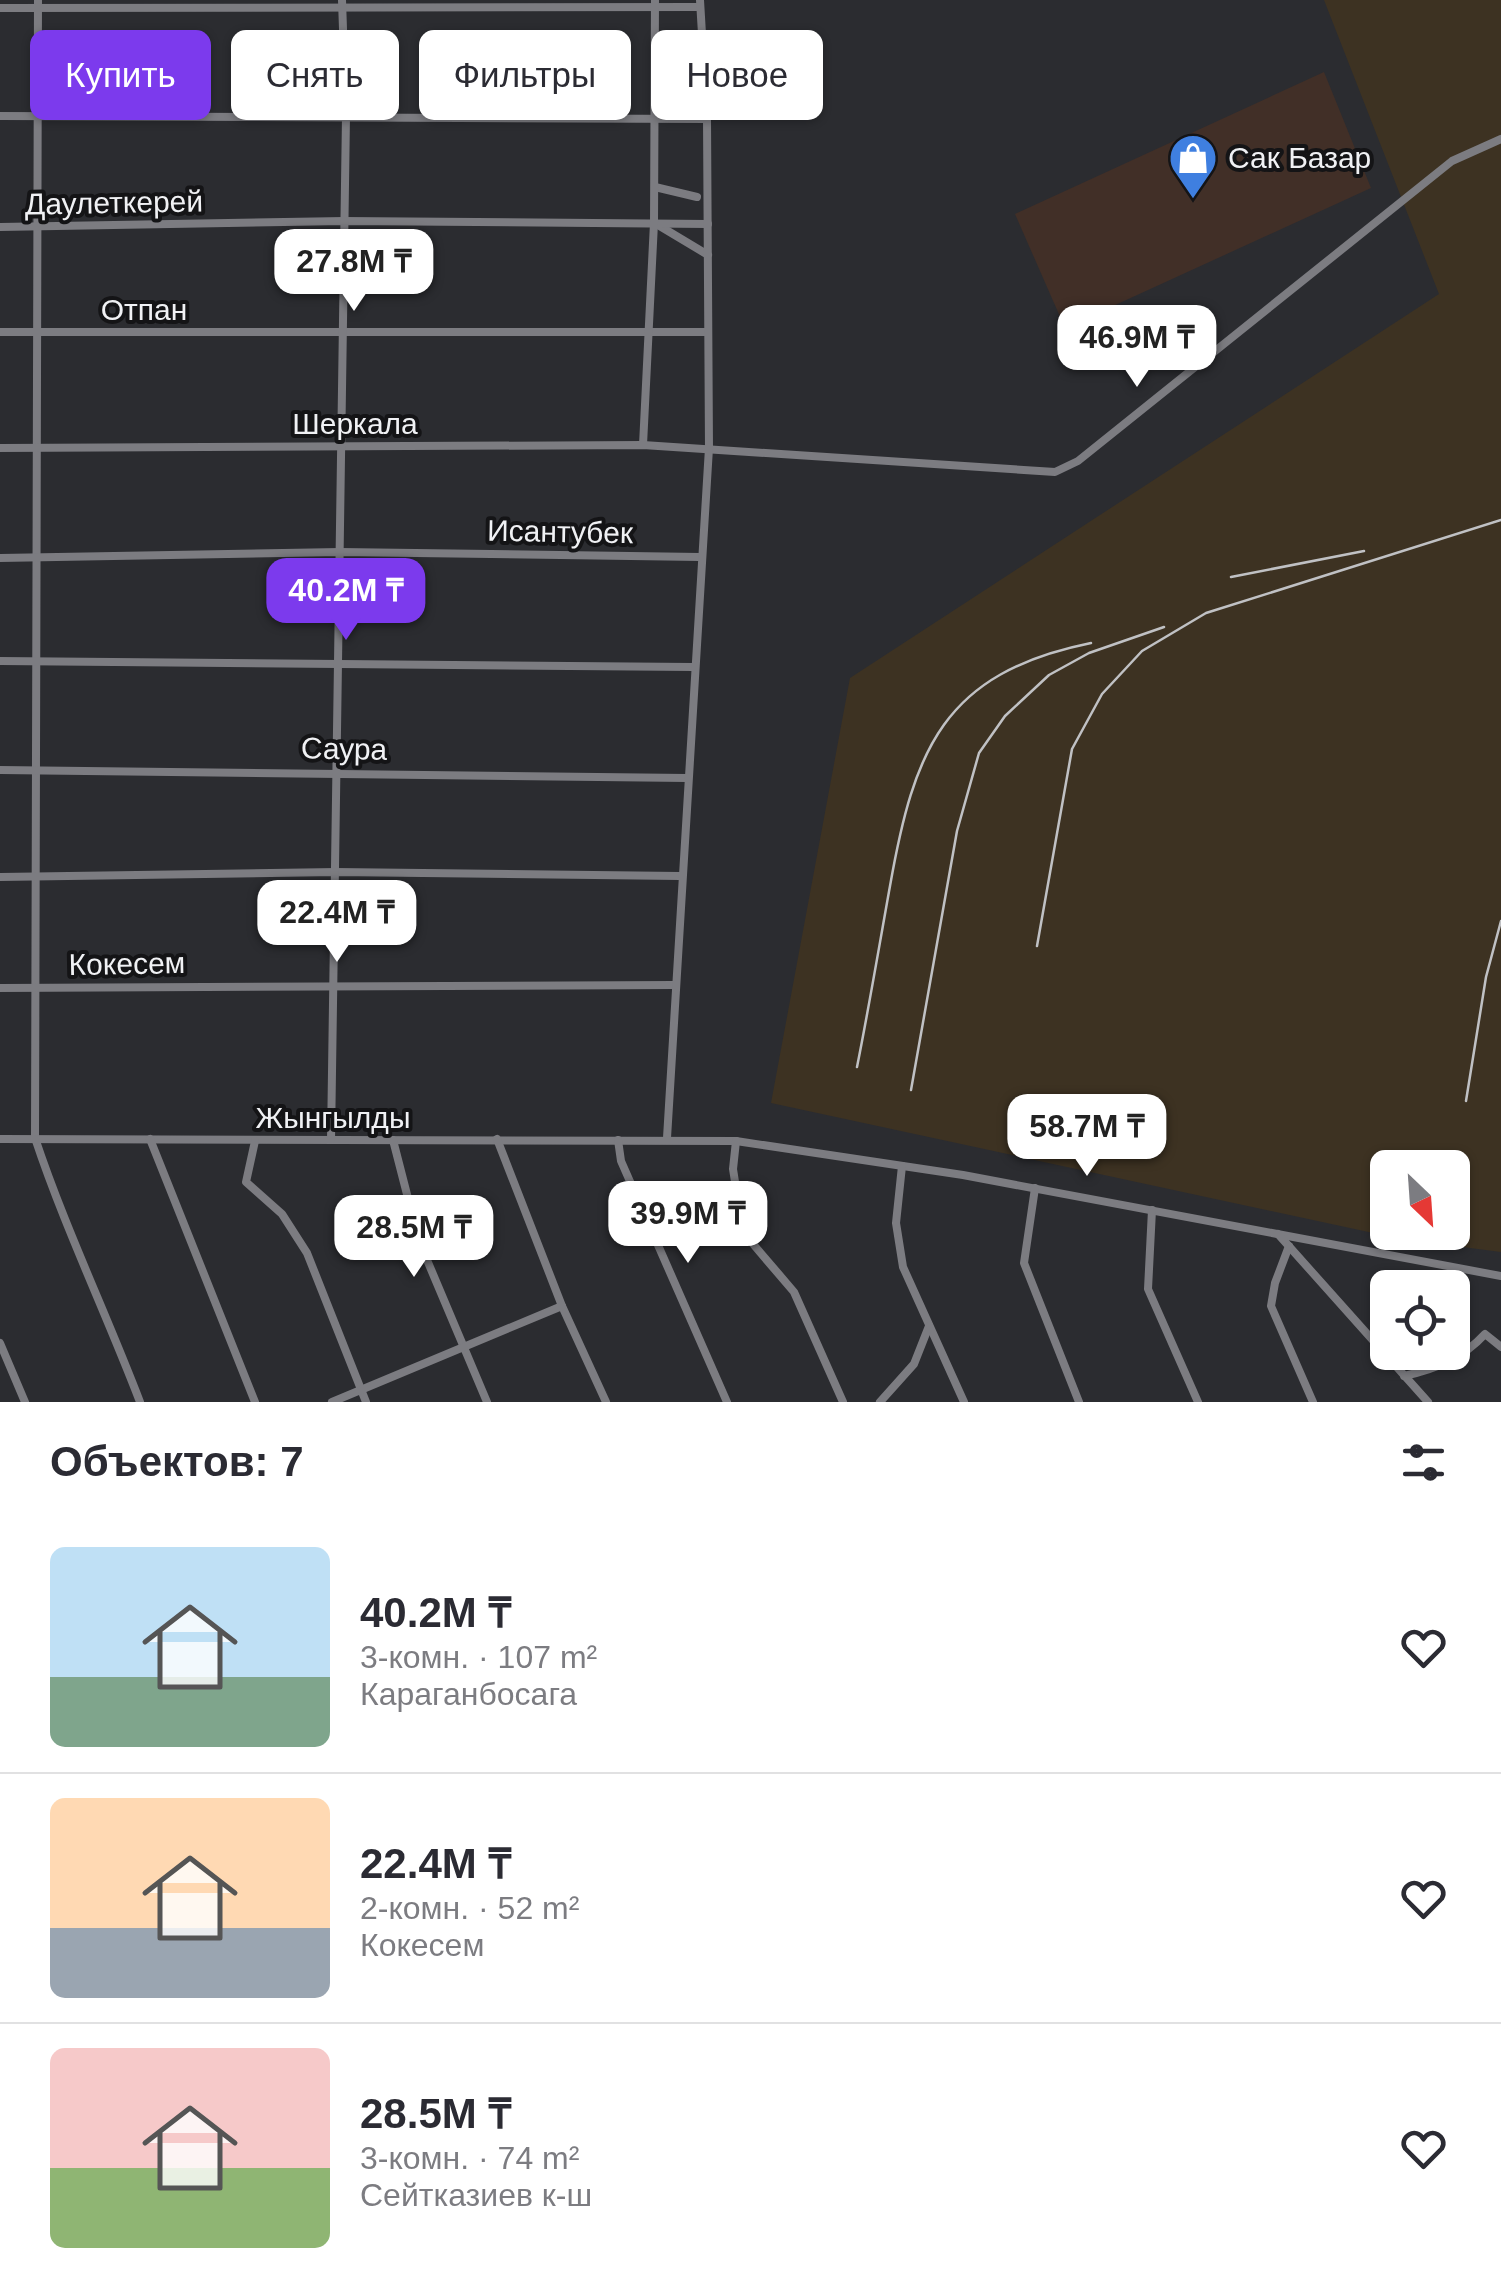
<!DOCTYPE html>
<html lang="ru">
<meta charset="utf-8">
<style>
:root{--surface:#fff;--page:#f2f2f3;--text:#2b2b33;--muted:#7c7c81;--line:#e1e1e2;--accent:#7c3aed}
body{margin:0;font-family:Helvetica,sans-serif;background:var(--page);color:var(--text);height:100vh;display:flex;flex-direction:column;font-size:38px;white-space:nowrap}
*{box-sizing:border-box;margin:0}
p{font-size:32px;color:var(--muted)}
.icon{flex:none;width:55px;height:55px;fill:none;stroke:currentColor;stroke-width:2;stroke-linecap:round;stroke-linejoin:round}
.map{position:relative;height:1402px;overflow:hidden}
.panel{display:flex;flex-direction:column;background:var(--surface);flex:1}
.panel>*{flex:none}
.hud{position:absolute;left:30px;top:30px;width:1000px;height:90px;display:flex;gap:20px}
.needle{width:65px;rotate:155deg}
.tools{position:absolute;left:1370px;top:1150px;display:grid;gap:20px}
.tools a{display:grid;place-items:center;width:100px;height:100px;border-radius:15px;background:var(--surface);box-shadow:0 2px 8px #0004;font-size:50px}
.price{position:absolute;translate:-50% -85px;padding:0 22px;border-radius:20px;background:#fff;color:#222;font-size:32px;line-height:65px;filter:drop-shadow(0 2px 5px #0008)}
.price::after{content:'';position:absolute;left:50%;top:60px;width:30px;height:22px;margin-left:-15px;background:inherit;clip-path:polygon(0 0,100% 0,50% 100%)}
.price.active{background:var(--accent);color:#fff}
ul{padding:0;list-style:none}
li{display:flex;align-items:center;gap:30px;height:250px;padding:0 50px}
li+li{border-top:2px solid var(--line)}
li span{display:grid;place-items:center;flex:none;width:280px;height:200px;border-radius:15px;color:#555}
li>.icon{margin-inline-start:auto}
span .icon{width:120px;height:120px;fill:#fffc;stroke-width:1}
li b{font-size:42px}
h2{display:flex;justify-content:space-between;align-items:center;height:120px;padding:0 50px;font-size:42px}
.tag{padding:0 35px;border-radius:15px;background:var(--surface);box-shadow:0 2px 8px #0004;font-size:35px;line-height:90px}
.tag.active{background:var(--accent);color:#fff}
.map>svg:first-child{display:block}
</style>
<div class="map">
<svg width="1501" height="1402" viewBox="0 0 1501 1402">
<rect width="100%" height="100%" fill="#2b2c30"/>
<polygon fill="#412f27" points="1324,72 1371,188 1065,328 1015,214"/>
<path fill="#3d3222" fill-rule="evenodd" d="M1324,0H1501V1252L1401,1239L771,1103L850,678L1439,294ZM1388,1168H1452V1232H1388Z"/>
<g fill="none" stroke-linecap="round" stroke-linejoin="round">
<g stroke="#7c7c81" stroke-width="8">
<path d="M38,0L35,1138C65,1228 106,1313 140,1402"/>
<polyline points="0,8 700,7"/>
<polyline points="0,116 707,119"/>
<polyline points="655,187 697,197"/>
<polyline points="658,225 708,255"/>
<polyline points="0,227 344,221 708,224"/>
<polyline points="0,332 708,332"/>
<polyline points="643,445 654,223 655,0"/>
<polyline points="0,448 643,445 1055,472 1078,461 1452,161 1501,139"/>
<polyline points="0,558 340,552 700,557"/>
<polyline points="0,661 693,667"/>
<polyline points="0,770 687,778"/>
<polyline points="0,877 336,872 680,876"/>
<polyline points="0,988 674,985"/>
<polyline points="667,1138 709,448 707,119 700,0"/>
<polyline points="0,1139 736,1141 963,1175 1501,1276"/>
<polyline points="150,1139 255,1402"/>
<polyline points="497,1139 562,1306 606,1402"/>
<polyline points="331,1140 346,116 342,0"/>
<polyline points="393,1140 419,1241 487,1402"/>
<polyline points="618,1140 621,1161 727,1402"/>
<polyline points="255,1141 246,1182 282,1214 307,1253 366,1402"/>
<polyline points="736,1141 733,1169 739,1207 753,1244 794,1292 843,1402"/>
<polyline points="902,1166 896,1223 903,1267 964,1402"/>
<polyline points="1035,1188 1024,1263 1079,1402"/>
<polyline points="1152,1210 1148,1289 1198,1402"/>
<polyline points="1278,1234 1428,1402"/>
<polyline points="1289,1246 1275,1283 1271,1306 1313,1402"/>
<polyline points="0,1343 25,1402"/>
<path d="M1404,1376C1436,1369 1463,1358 1485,1334L1501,1347"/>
<polyline points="332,1402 562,1306"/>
<polyline points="880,1402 914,1364 929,1326"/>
</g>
<g stroke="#c0c1c4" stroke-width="2.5">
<polyline points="1231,577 1364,551"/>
<polyline points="1037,946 1072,749 1102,694 1142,651 1206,613 1501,520"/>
<path d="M857,1067C869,1007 879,947 890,886C914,750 943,673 1091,643"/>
<polyline points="911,1090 957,831 979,753 1005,716 1049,675 1089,653 1164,627"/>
<polyline points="1466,1101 1486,977 1501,921"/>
</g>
</g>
<defs>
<g id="shop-pin" transform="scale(2.5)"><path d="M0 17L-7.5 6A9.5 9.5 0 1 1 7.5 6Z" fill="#3f7fe0" stroke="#141416"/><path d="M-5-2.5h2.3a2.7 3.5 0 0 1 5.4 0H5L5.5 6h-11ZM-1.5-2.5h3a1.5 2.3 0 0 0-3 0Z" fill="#fff"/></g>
</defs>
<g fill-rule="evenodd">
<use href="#shop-pin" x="1193" y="158"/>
</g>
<g text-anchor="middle" stroke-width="8" stroke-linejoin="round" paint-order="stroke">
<g font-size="30" fill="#f0f1f4" stroke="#141416" text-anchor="start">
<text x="1228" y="168">Сак Базар</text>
</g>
<g font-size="30" fill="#f0f1f4" stroke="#141416">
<text transform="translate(114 203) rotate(-1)" y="10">Даулеткерей</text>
<text x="144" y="320">Отпан</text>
<text x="355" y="434">Шеркала</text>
<text transform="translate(560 532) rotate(1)" y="10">Исантубек</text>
<text transform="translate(344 749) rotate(1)" y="10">Саура</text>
<text transform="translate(127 964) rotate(-1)" y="10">Кокесем</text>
<text x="333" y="1128">Жынгылды</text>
</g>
</g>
</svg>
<div class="tools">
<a><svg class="needle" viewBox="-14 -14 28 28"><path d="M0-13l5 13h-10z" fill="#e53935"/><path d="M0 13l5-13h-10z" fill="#7c7c81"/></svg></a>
<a><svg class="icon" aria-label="locate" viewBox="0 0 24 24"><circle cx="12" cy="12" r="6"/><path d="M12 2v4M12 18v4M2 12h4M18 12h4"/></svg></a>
</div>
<b class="price" style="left:354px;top:314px">27.8M ₸</b>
<b class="price" style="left:1137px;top:390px">46.9M ₸</b>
<b class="price active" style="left:346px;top:643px">40.2M ₸</b>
<b class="price" style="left:337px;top:965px">22.4M ₸</b>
<b class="price" style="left:1087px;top:1179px">58.7M ₸</b>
<b class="price" style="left:688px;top:1266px">39.9M ₸</b>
<b class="price" style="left:414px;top:1280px">28.5M ₸</b>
<div class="hud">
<a class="tag active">Купить</a>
<a class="tag">Снять</a>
<a class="tag">Фильтры</a>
<a class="tag">Новое</a>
</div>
</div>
<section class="panel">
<h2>Объектов: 7<svg class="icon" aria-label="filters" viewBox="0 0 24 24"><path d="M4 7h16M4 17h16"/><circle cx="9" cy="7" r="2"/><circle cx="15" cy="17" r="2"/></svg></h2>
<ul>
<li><span style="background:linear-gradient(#bfe0f5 65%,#7fa58c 0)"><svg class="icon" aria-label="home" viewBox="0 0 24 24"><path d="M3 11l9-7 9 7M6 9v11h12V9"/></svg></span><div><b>40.2M ₸</b><p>3-комн. · 107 m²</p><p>Караганбосага</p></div><svg class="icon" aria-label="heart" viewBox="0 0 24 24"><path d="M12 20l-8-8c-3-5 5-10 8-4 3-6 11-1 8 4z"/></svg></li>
<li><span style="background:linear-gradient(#ffd9b3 65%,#9aa5b1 0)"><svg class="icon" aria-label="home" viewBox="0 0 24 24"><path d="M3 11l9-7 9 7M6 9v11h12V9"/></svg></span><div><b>22.4M ₸</b><p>2-комн. · 52 m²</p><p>Кокесем</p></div><svg class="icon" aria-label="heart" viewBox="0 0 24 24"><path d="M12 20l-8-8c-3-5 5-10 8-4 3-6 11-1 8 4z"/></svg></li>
<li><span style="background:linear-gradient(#f6c9c9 60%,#8fb573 0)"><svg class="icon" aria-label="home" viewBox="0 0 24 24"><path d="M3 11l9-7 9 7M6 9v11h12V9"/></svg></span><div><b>28.5M ₸</b><p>3-комн. · 74 m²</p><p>Сейтказиев к-ш</p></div><svg class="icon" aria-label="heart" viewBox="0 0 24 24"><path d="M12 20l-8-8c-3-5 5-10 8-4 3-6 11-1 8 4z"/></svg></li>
</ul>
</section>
